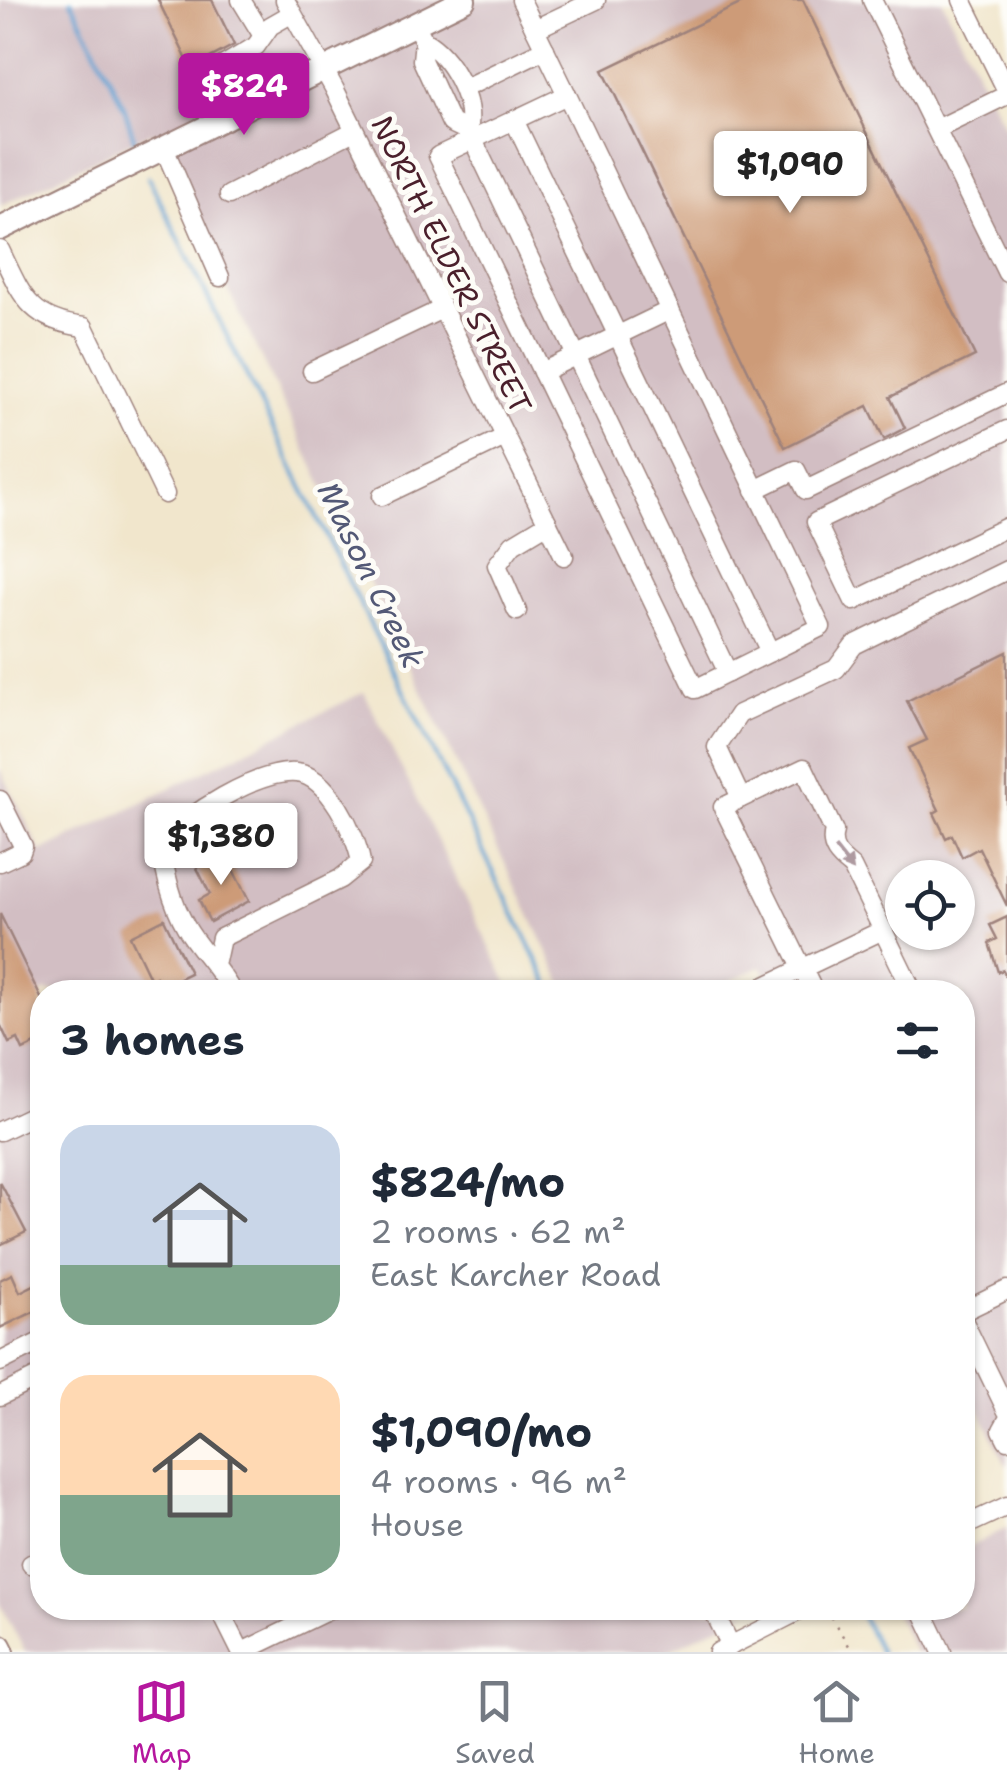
<!DOCTYPE html>
<meta charset="utf-8">
<style>
:root{--surface:#fff;--page:#f2f2f3;--text:#1f2937;--muted:#747a83;--line:#e0e1e3;--accent:#b5179e}
body{margin:0;font-family:"Shantell Sans",sans-serif;background:var(--page);color:var(--text);height:100vh;display:flex;flex-direction:column;font-size:38px;white-space:nowrap}
*{box-sizing:border-box;margin:0}
p{font-size:32px;color:var(--muted)}
.icon{flex:none;width:55px;height:55px;fill:none;stroke:currentColor;stroke-width:2;stroke-linecap:round;stroke-linejoin:round}
.map{position:relative;flex:1;overflow:hidden}
.side{position:absolute;left:30px;top:980px;width:945px;height:640px;display:flex;flex-direction:column;background:var(--surface);border-radius:40px;box-shadow:0 2px 8px #0004}
.side>*{flex:none}
.controls{position:absolute;left:885px;top:860px;display:grid;gap:20px}
.controls a{display:grid;place-items:center;width:90px;height:90px;border-radius:50%;background:var(--surface);box-shadow:0 2px 8px #0004;font-size:50px}
.price{position:absolute;translate:-50% -85px;padding:0 22px;border-radius:10px;background:#fff;color:#222;font-size:32px;line-height:65px;filter:drop-shadow(0 2px 5px #0008)}
.price::after{content:'';position:absolute;left:50%;top:60px;width:30px;height:22px;margin-left:-15px;background:inherit;clip-path:polygon(0 0,100% 0,50% 100%)}
.price.on{background:var(--accent);color:#fff}
ul{padding:0;list-style:none}
li{display:flex;align-items:center;gap:30px;height:250px;padding:0 30px}
li span{display:grid;place-items:center;flex:none;width:280px;height:200px;border-radius:30px;color:#555}
li>.icon{margin-inline-start:auto}
span .icon{width:120px;height:120px;fill:#fffc;stroke-width:1}
li b{font-size:42px}
h2{display:flex;justify-content:space-between;align-items:center;height:120px;padding:0 30px;font-size:42px}
.menu{display:flex;justify-content:space-around;align-items:center;height:140px;border-top:2px solid var(--line);background:var(--surface);font-size:28px;color:var(--muted)}
.menu a{display:grid;justify-items:center;gap:5px}
.menu .on{color:var(--accent)}
.map>svg:first-child{display:block}
</style>
<div class="map">
<svg width="1007" height="1652" viewBox="0 0 1007 1652">
<rect width="100%" height="100%" fill="#fdfcf7"/>
<filter id="ink" filterUnits="userSpaceOnUse"><feTurbulence type="fractalNoise" baseFrequency=".01" numOctaves="2"/><feDisplacementMap in="SourceGraphic" scale="20" xChannelSelector="R" yChannelSelector="G"/><feConvolveMatrix kernelMatrix="1 2 1 2 8 2 1 2 1" color-interpolation-filters="sRGB"/></filter>
<filter id="wash" filterUnits="userSpaceOnUse"><feTurbulence type="fractalNoise" baseFrequency=".0048" numOctaves="4" result="noise"/><feDisplacementMap in="SourceGraphic" scale="40" xChannelSelector="R" yChannelSelector="G"/><feGaussianBlur stdDeviation="2.25" result="paint"/><feColorMatrix in="noise" values="0 0 0 0 0 0 0 0 0 0 0 0 0 0 0 0 0 1.4 0 .05"/><feComposite in="paint" operator="in"/></filter>
<g filter="url(#wash)">
<rect width="100%" height="100%" fill="#f1e6cc"/>
<g fill="#d2bec3" fill-rule="evenodd">
<path d="M0,0H942L1007,132V1467L963,1376L962,992H775L762,966L706,992H567L152,132L0,206ZM902,878H958V932H902Z"/>
<polygon points="364,692 512,992 42,992 42,1608 749,1611 665,1652 25,1652 0,1603 0,768 41,852"/>
<polygon points="1007,1528 1007,1652 915,1652 893,1608 962,1608 963,1550"/>
</g>
<g fill="none" stroke-linecap="round" stroke-linejoin="round">
<g stroke="#5fa0d2" stroke-width="4">
<polyline points="71,0 124,107 135,142"/>
<polyline points="148,177 553,992"/>
<polyline points="859,1611 880,1652"/>
</g>
</g>
<g id="blocks">
<g fill="#cd9b78">
<polygon points="158,0 212,0 234,45 191,68"/>
<polygon points="748,0 803,0 975,356 890,397 905,428 884,439 868,406 785,447 603,70"/>
<polygon points="1007,652 1007,906 979,848 962,857 952,835 946,838 934,813 939,810 909,748 927,740 907,701"/>
<polygon points="225,854 249,901 210,922 199,900 210,894 197,868"/>
<polygon points="0,914 42,1000 42,1041 23,1050 18,1039 9,1043 0,1024"/>
<polygon points="1007,917 1007,979 1003,970 998,972 989,943 997,939 990,925"/>
<polygon points="164,919 190,973 161,987 156,977 151,980 130,936"/>
<polygon points="0,1182 26,1232 0,1245"/>
<polygon points="12,1274 20,1292 42,1281 42,1308 0,1328 0,1280"/>
</g>
</g>
</g>
<g filter="url(#ink)">
<use href="#blocks" fill-opacity="0" stroke="#9e827c" stroke-width="2.5"/>
<g fill="none" stroke-linecap="round" stroke-linejoin="round">
<g stroke="#9e827c" stroke-width="21">
<g id="minor">
<polyline points="241,0 263,36"/>
<polyline points="285,0 334,88 564,556"/>
<polyline points="521,0 535,29 596,0"/>
<polyline points="872,0 1007,273"/>
<polyline points="962,0 1007,91"/>
<polyline points="415,24 424,41 422,60 451,123 468,131 473,140 728,673"/>
<polyline points="535,29 567,95 821,627 695,689 438,156 567,95"/>
<path d="M424,41C451,56 475,100 468,131"/>
<polyline points="206,76 256,46 270,26 291,14"/>
<polyline points="473,84 545,49"/>
<polyline points="514,120 770,652"/>
<polyline points="937,129 1007,95"/>
<polyline points="164,148 220,277"/>
<polyline points="229,195 354,131"/>
<path d="M0,250C22,296 29,320 84,327L165,494"/>
<polyline points="312,371 442,309"/>
<polyline points="542,372 670,310"/>
<polyline points="1007,430 816,522 854,601 1007,527"/>
<polyline points="755,490 796,470 806,490 1007,393"/>
<polyline points="382,496 505,437"/>
<polyline points="517,611 497,565 513,544 548,523"/>
<polyline points="741,798 717,747 739,714 836,669 854,645 1007,570"/>
<polyline points="0,800 23,846 21,852 0,862"/>
<path d="M216,961L221,938L340,879L361,862C356,834 328,775 296,773C257,770 186,816 160,843C165,872 171,901 186,927C199,950 218,966 232,992"/>
<polyline points="753,992 883,930"/>
<path d="M814,992L723,807L804,768L834,831C829,848 839,857 852,867L913,992"/>
<polyline points="0,1131 42,1111"/>
<polyline points="962,1312 1007,1290"/>
<polyline points="962,1318 1007,1411"/>
<polyline points="0,1362 42,1341"/>
<polyline points="0,1396 42,1375"/>
<polyline points="1007,1421 1002,1430 1007,1440"/>
<polyline points="962,1527 1007,1506"/>
<polyline points="31,1564 42,1559"/>
<polyline points="219,1608 241,1652"/>
<polyline points="712,1608 731,1646"/>
<polyline points="921,1608 942,1652"/>
<polyline points="242,1652 333,1608"/>
<polyline points="718,1652 805,1608"/>
</g>
</g>
<g stroke="#9e827c" stroke-width="26">
<g id="major">
<polyline points="0,229 464,0"/>
<polyline points="0,1646 3,1652"/>
</g>
</g>
<polyline stroke="#9e827c" stroke-width="2.5" stroke-dasharray="2.5 8" stroke-linecap="butt" points="825,1608 853,1652"/>
<use href="#minor" stroke="#fff" stroke-width="18"/>
<use href="#major" stroke="#fff" stroke-width="22"/>
</g>
<defs><path id="oneway-solid" d="M-6-.8H1V-3.2L6.5 0L1 3.2V.8H-6Z" transform="scale(2.5)"/></defs>
<use fill="#ae9aa0" href="#oneway-solid" transform="translate(844 859) rotate(51)"/>
</g>
<g text-anchor="middle" stroke-width="10" stroke-linejoin="round" paint-order="stroke">
<g font-size="30" fill="#4a1f2b" stroke="#fdfcf7">
<text transform="translate(451 265) rotate(64)" y="10">NORTH ELDER STREET</text>
</g>
<g font-size="32" font-style="italic" fill="#535976" stroke="#fdfcf7">
<text transform="translate(371 575) rotate(64)" y="11">Mason Creek</text>
</g>
</g>
</svg>
<div class="controls">
<a><svg class="icon" aria-label="locate" viewBox="0 0 24 24"><circle cx="12" cy="12" r="6"/><path d="M12 2v4M12 18v4M2 12h4M18 12h4"/></svg></a>
</div>
<b class="price on" style="left:244px;top:138px">$824</b>
<b class="price" style="left:790px;top:216px">$1,090</b>
<b class="price" style="left:221px;top:888px">$1,380</b>
<section class="side">
<h2>3 homes<svg class="icon" aria-label="filters" viewBox="0 0 24 24"><path d="M4 7h16M4 17h16"/><circle cx="9" cy="7" r="2"/><circle cx="15" cy="17" r="2"/></svg></h2>
<ul>
<li><span style="background:linear-gradient(#c9d6e8 70%,#7fa58c 0)"><svg class="icon" aria-label="home" viewBox="0 0 24 24"><path d="M3 11l9-7 9 7M6 9v11h12V9"/></svg></span><div><b>$824/mo</b><p>2 rooms · 62 m²</p><p>East Karcher Road</p></div></li>
<li><span style="background:linear-gradient(#ffd9b3 60%,#7fa58c 0)"><svg class="icon" aria-label="home" viewBox="0 0 24 24"><path d="M3 11l9-7 9 7M6 9v11h12V9"/></svg></span><div><b>$1,090/mo</b><p>4 rooms · 96 m²</p><p>House</p></div></li>
</ul>
</section>
</div>
<nav class="menu">
<a class="on"><svg class="icon" aria-label="map" viewBox="0 0 24 24"><path d="M3 6l6-2 6 2 6-2v14l-6 2-6-2-6 2zM9 4v14M15 6v14"/></svg>Map</a>
<a><svg class="icon" aria-label="saved" viewBox="0 0 24 24"><path d="M7 4h10v16l-5-4-5 4z"/></svg>Saved</a>
<a><svg class="icon" aria-label="home" viewBox="0 0 24 24"><path d="M3 11l9-7 9 7M6 9v11h12V9"/></svg>Home</a>
</nav>
